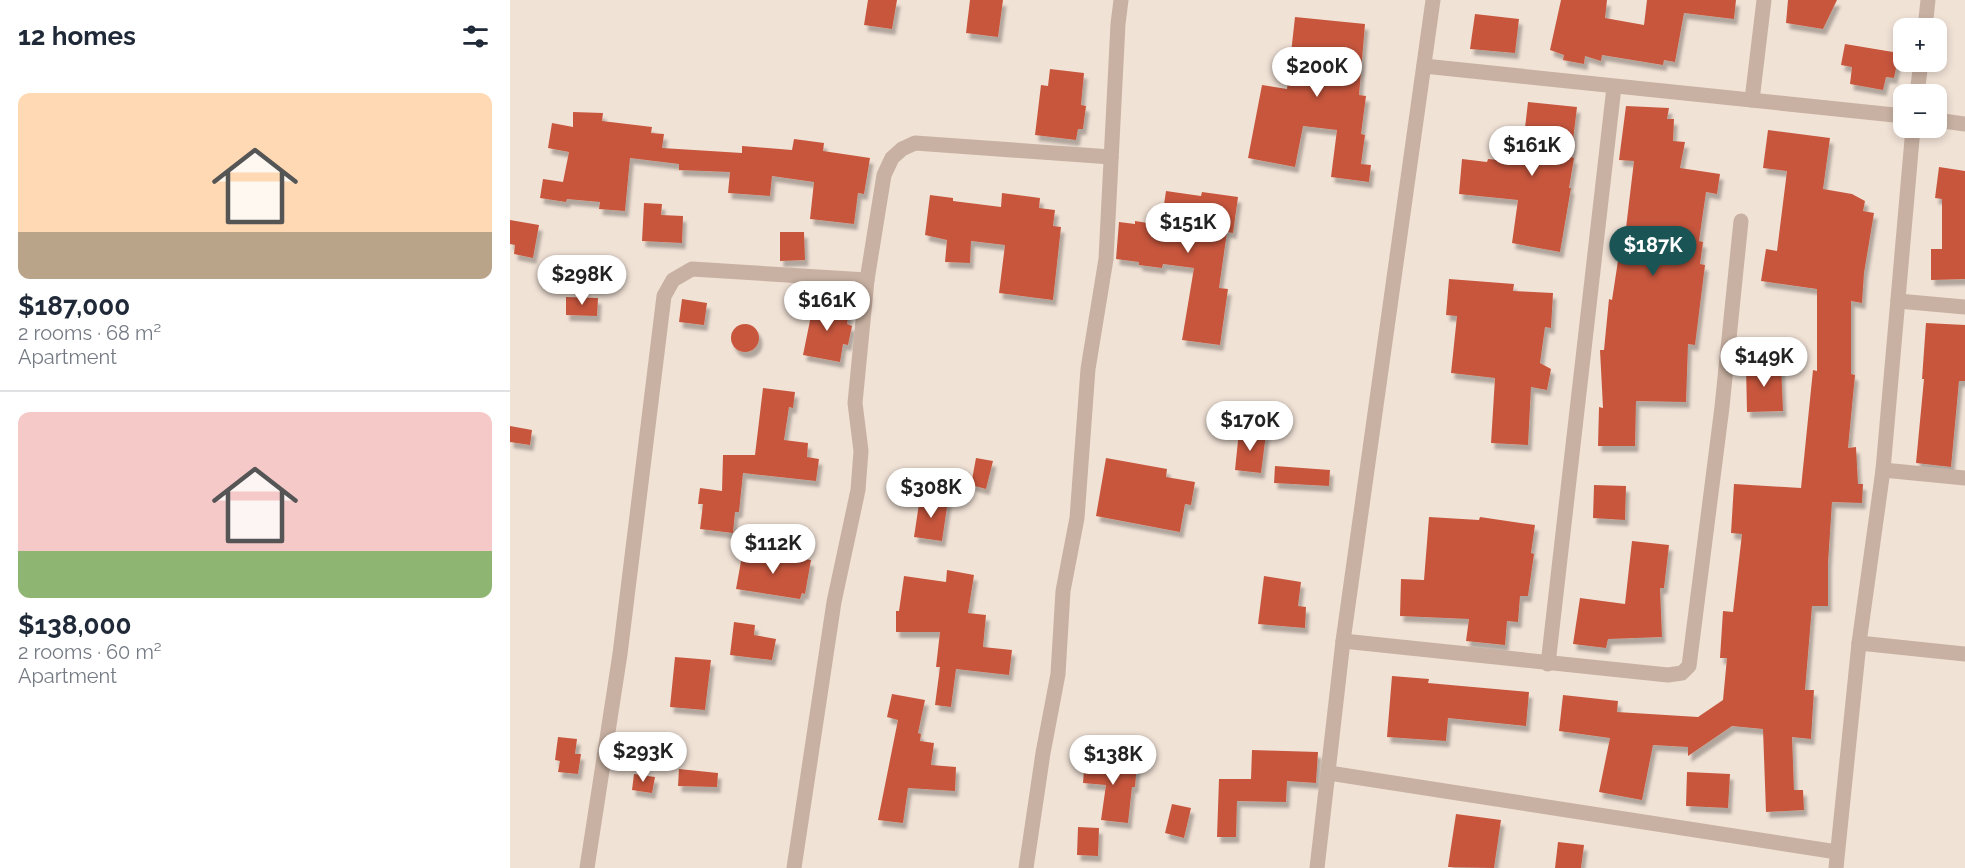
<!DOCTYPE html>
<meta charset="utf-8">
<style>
:root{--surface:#fff;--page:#f2f2f3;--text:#1f2937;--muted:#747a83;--line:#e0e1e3;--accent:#1b5454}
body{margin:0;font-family:Raleway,sans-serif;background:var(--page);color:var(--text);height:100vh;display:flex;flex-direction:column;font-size:22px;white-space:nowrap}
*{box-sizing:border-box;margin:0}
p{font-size:20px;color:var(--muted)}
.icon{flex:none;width:33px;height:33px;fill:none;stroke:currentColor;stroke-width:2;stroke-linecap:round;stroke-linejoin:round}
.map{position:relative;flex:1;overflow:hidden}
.details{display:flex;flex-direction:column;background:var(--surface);width:510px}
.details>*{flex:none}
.tools{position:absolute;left:1383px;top:18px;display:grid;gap:12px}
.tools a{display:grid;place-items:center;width:54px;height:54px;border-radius:12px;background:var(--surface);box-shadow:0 3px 9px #0003;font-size:30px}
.price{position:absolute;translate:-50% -51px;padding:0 14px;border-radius:21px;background:#fff;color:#222;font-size:20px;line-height:39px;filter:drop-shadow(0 2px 3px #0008)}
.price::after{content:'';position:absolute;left:50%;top:36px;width:18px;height:14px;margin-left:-9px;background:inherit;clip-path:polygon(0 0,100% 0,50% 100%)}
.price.active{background:var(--accent);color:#fff}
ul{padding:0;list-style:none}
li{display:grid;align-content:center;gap:12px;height:318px;padding:0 18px}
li+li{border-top:2px solid var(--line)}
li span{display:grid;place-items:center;height:186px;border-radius:12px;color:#555}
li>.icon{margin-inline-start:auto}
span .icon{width:108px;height:108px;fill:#fffc;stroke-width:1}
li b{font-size:26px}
h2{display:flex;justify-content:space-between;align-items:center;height:72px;padding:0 18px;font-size:26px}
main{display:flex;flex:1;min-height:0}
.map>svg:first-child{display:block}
</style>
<main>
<section class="details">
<h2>12 homes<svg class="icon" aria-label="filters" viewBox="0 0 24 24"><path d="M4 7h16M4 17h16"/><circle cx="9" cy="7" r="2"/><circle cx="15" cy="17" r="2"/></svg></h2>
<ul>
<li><span style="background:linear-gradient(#ffd9b3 75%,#b9a48a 0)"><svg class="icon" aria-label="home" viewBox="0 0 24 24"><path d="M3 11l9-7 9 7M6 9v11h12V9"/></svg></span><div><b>$187,000</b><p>2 rooms · 68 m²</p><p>Apartment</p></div></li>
<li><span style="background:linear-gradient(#f6c9c9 75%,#8fb573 0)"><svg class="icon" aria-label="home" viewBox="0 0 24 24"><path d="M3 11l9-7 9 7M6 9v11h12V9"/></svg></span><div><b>$138,000</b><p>2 rooms · 60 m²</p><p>Apartment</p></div></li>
</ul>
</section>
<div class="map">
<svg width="1455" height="868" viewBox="0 0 1455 868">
<defs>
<filter id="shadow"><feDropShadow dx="3.5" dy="6" stdDeviation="1.5" flood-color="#0004"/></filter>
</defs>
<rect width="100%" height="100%" fill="#f1e2d6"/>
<g fill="#c7573e" filter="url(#shadow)">
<polygon points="358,0 387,0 382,29 354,25"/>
<polygon points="460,0 493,0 488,37 456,33"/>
<polygon points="1051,0 1097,0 1095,18 1134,25 1137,0 1226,0 1224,19 1174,13 1165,62 1154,60 1153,65 1092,55 1091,61 1075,56 1074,64 1053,60 1054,55 1040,50"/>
<polygon points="1278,0 1327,0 1313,29 1276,23"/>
<polygon points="965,14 1009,19 1005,53 960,49"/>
<polygon points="785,17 855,24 849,95 856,96 851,134 855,135 851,164 861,165 859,182 821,177 827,130 793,126 785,167 738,158 752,85 777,89"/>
<polygon points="1335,44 1389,53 1384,78 1376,77 1373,90 1340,84 1342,67 1331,65"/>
<polygon points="540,69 574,73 571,105 576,106 573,129 568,129 566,140 525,135 531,85 538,86"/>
<polygon points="1018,102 1067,107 1061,157 1064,158 1059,188 1061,188 1050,252 1002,243 1008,200 949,194 952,159 977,162 978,159 1011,162"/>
<polygon points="1116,106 1159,108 1157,119 1164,119 1163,141 1175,142 1170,168 1210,174 1207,194 1196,192 1189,241 1193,242 1190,264 1195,265 1185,345 1178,344 1176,402 1126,401 1125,446 1088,446 1089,407 1093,408 1090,350 1094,350 1099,299 1102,300 1113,228 1116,228 1124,161 1109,160"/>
<polygon points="63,112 93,113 92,121 142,127 141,133 154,134 152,148 232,153 232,146 282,150 284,139 314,143 313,151 360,158 354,194 348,193 344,224 300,219 304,182 262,176 260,196 218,193 220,172 169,170 169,164 120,158 115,211 89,209 90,202 57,199 56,202 30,198 33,179 53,182 59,152 38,148 42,123 63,127"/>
<polygon points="1258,130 1320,138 1313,189 1342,194 1355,201 1353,211 1364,213 1354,273 1352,303 1341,301 1341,374 1345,375 1338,448 1346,447 1348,484 1353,484 1352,503 1322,502 1318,563 1318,606 1302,606 1295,690 1304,690 1301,739 1282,737 1284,790 1293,790 1294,810 1256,812 1253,729 1222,726 1178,756 1178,747 1143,745 1132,800 1089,792 1100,738 1049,731 1053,695 1108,701 1107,712 1188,717 1213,700 1217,658 1210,658 1213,611 1223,612 1232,534 1221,533 1224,484 1291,488 1303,370 1307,371 1307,289 1251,281 1256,249 1267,251 1277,171 1253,168"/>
<polygon points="1429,167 1455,171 1455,279 1421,280 1421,249 1432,249 1432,199 1425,198"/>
<polygon points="656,191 691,196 692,192 728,197 723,233 717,232 709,288 718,289 710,345 672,340 684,268 653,264 652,268 629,265 629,262 606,259 609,222 625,224 625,221 651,225"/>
<polygon points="492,193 530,198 529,208 545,210 543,226 551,227 543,300 489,293 495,245 461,241 460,263 435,262 437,240 415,235 420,195 443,198 443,201 491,207"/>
<polygon points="134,203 152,204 151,215 173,216 172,243 132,241"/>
<polygon points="0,220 29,225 23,258 4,254 5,245 0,244"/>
<polygon points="270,232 294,232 295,260 270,261"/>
<polygon points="939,279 1004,284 1003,291 1043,293 1041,328 1035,327 1030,363 1041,369 1037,390 1021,387 1018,445 981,443 985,378 941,373 947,316 936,315"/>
<polygon points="56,297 88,298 87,316 56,315"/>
<polygon points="172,299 197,303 194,325 169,322"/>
<polygon points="304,301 339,311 337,324 342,326 338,345 333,344 330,362 293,355"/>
<polygon points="1416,323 1455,325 1455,381 1449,381 1441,467 1406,463 1414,379 1412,379"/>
<circle cx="235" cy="338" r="14"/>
<polygon points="1271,364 1273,411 1237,412 1236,365"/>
<polygon points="253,388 285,392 283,408 279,407 274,440 298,443 297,457 309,459 306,481 233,473 229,512 225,512 223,533 190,529 193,504 188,504 190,488 212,491 213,455 245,455"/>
<polygon points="0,426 22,430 20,445 0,442"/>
<polygon points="729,431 756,434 751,473 725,470"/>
<polygon points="466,458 483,461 476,489 461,485"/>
<polygon points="596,458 657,469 656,477 685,482 681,505 675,504 670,532 586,516"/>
<polygon points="765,466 820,470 819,486 764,483"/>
<polygon points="1084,485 1116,486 1115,520 1083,518"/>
<polygon points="410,497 438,500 432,541 404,537"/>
<polygon points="919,517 969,520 970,517 1025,525 1021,553 1024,554 1018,596 1010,596 1008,622 997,621 995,645 956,641 959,619 890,616 891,579 914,580"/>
<polygon points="1122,541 1159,545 1154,588 1150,588 1152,637 1098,639 1096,648 1063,644 1070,598 1115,604"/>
<polygon points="233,550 301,560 295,594 292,593 290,599 226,589"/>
<polygon points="437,570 464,575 458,613 476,615 473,647 502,650 499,675 446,669 441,707 425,705 430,667 426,667 430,632 386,632 386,611 389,611 394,576 436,582"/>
<polygon points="754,576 791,582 788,606 796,607 795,628 748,624"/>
<polygon points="224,622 245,625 244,635 266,639 262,660 220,655"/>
<polygon points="165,657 201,660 195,710 160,707"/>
<polygon points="882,676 919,679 918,683 1019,692 1016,726 938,718 936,741 877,737"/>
<polygon points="382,694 415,700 408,733 411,734 410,741 424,743 421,765 446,767 445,791 398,788 393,823 368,820 388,720 377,717"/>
<polygon points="48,737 67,739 65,754 71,754 68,774 48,772 50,761 45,760"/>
<polygon points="742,750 808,752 806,783 777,781 776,802 727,801 726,837 707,837 709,779 741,779"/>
<polygon points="575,757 596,759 596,762 627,763 625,787 622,787 618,823 591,820 596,785 573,783"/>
<polygon points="169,769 208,773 207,787 168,786"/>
<polygon points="1177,772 1220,774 1218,808 1176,806"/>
<polygon points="124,774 145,777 142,793 122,790"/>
<polygon points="662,804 681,808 674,838 655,833"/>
<polygon points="946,814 991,820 984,868 938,867"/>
<polygon points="568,827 589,828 588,856 567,855"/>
<polygon points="1048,842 1074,845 1071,868 1045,868"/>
</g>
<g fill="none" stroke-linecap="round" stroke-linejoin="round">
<g stroke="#c8b1a2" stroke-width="15">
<polyline points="1415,28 1418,0"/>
<polyline points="914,66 1394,116"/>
<polyline points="1407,94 1411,62"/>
<polyline points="1242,100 1254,0"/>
<polyline points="1426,120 1455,124"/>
<polyline points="1388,301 1455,307"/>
<polyline points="1373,470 1455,478"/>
<polyline points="833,641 1158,675 1172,673 1179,666 1212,407 1231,221"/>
<polyline points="1349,643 1455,654"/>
<polyline points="1038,664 1104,87"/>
<polyline points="819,773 1327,852"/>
<polyline points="77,868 110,654 154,296 163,280 182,269 357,280"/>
<polyline points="284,868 324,602 348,490 351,451 345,403 357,280 374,175 382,158 392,149 405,143 601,157"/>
<polyline points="516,868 533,753 548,674 553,591 567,518 578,369 596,259 608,24 611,0"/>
<polyline points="807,868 833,641 923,0"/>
<polyline points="1326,868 1349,643 1373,470 1403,128"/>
</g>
</g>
</svg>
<div class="tools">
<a>+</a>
<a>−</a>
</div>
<b class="price" style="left:807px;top:98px">$200K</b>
<b class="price" style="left:1022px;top:177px">$161K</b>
<b class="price" style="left:678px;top:254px">$151K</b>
<b class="price active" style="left:1143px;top:277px">$187K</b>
<b class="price" style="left:72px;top:306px">$298K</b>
<b class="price" style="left:317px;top:332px">$161K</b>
<b class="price" style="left:1254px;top:388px">$149K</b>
<b class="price" style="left:740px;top:452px">$170K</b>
<b class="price" style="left:421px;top:519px">$308K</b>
<b class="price" style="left:263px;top:575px">$112K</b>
<b class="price" style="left:133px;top:783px">$293K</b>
<b class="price" style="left:603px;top:786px">$138K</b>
</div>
</main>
